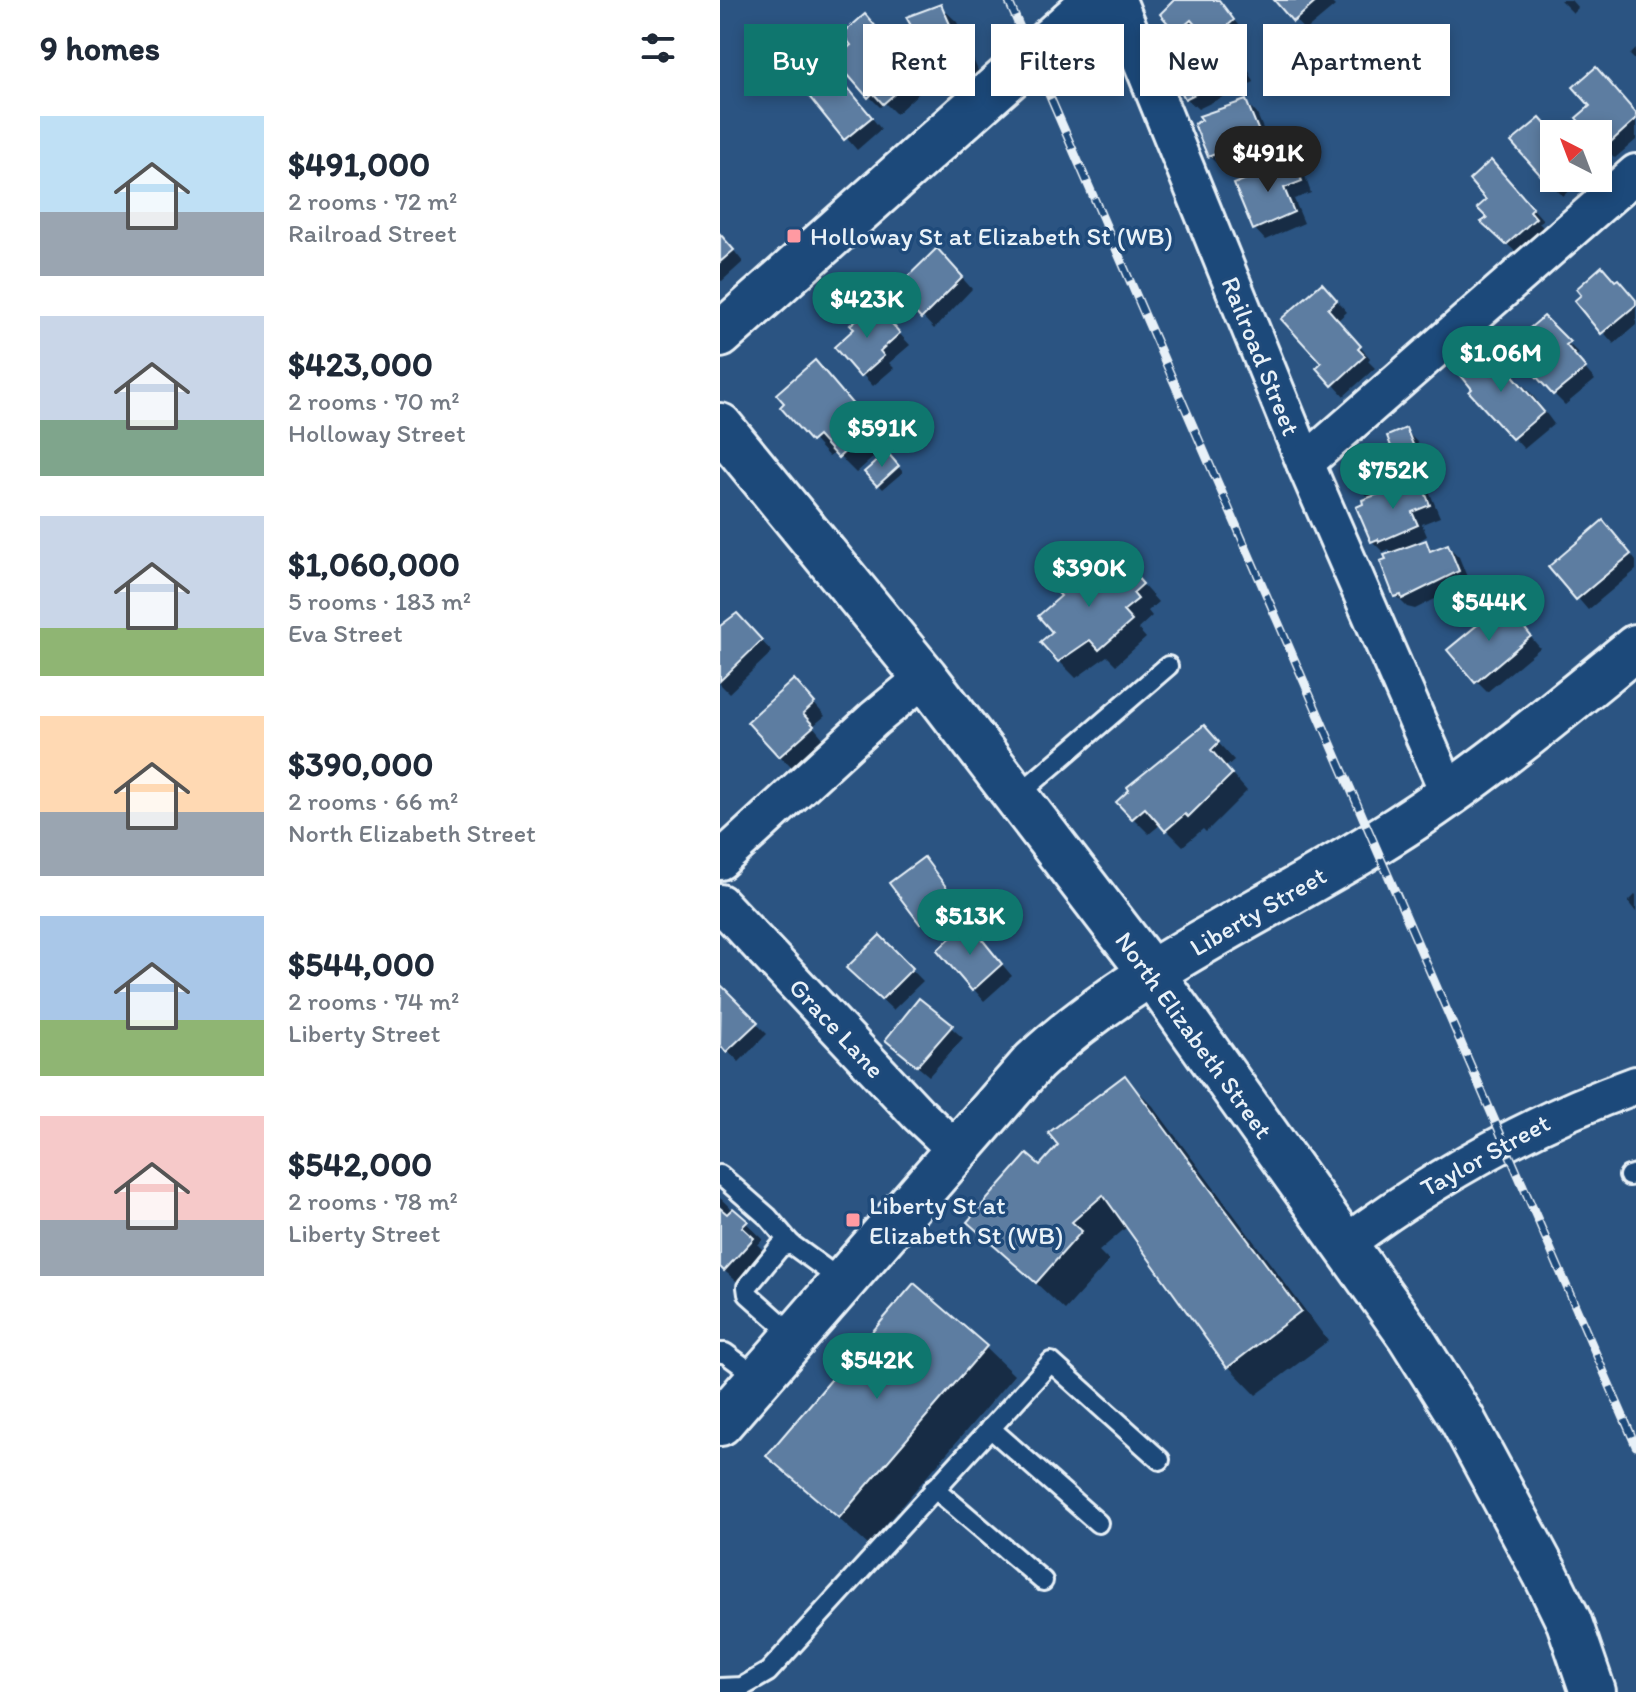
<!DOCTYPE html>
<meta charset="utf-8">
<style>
:root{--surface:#fff;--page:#f6f6f7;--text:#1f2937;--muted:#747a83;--accent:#0f766e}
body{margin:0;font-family:Itim,sans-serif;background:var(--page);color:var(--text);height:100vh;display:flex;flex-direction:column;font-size:30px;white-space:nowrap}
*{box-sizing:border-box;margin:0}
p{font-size:26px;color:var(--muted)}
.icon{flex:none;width:44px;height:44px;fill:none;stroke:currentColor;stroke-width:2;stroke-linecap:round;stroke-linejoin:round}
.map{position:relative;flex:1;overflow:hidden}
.drawer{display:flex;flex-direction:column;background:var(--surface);width:720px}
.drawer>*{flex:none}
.hud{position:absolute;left:24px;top:24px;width:760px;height:72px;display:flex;gap:16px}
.needle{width:52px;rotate:318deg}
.controls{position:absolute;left:820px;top:120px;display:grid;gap:16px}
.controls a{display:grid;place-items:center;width:72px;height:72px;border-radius:0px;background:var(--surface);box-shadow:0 4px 12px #0003;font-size:40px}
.price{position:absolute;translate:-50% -68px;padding:0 18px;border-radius:28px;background:var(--accent);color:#fff;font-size:26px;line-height:52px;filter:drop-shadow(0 2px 4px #0008)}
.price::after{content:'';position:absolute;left:50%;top:48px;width:24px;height:18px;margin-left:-12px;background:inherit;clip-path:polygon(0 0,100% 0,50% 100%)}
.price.active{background:#222;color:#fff}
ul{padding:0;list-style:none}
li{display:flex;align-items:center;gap:24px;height:200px;padding:0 40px}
li span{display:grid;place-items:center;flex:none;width:224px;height:160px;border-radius:0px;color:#555}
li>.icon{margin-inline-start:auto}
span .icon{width:96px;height:96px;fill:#fffc;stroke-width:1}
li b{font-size:34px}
h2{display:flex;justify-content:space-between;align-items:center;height:96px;padding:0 40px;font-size:34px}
.pill{padding:0 28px;border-radius:0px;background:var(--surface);box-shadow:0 4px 12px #0003;font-size:28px;line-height:72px}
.pill.active{background:var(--accent);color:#fff}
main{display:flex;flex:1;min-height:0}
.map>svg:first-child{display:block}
</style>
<main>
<section class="drawer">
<h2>9 homes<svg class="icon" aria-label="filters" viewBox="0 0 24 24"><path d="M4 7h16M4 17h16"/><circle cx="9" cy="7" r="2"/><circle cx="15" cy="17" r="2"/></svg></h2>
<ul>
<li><span style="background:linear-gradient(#bfe0f5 60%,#9aa5b1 0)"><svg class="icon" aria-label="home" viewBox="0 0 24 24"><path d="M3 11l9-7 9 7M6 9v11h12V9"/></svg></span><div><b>$491,000</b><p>2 rooms · 72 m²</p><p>Railroad Street</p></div></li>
<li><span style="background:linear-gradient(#c9d6e8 65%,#7fa58c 0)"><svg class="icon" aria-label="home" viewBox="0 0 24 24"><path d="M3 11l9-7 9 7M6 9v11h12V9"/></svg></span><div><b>$423,000</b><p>2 rooms · 70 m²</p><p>Holloway Street</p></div></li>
<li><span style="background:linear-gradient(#c9d6e8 70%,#8fb573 0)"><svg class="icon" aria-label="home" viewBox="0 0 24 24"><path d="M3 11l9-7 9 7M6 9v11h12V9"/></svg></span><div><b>$1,060,000</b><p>5 rooms · 183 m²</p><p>Eva Street</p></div></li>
<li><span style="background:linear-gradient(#ffd9b3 60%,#9aa5b1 0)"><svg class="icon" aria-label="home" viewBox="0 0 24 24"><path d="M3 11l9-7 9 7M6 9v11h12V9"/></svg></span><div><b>$390,000</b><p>2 rooms · 66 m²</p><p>North Elizabeth Street</p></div></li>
<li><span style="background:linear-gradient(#a9c7e8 65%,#8fb573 0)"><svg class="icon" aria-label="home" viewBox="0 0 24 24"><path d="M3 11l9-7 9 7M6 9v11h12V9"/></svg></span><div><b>$544,000</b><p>2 rooms · 74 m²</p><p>Liberty Street</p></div></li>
<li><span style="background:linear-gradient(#f6c9c9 65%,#9aa5b1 0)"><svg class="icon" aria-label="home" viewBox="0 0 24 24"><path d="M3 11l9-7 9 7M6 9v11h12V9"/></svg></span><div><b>$542,000</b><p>2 rooms · 78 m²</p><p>Liberty Street</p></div></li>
</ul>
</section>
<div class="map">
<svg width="916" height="1692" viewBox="0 0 916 1692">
<rect width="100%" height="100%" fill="#2b5482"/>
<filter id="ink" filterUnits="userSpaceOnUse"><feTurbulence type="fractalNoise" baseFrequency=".0125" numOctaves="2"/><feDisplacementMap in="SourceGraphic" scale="16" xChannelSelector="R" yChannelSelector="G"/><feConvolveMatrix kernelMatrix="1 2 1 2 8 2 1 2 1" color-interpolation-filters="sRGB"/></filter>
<g filter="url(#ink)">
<g fill="#0007">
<polygon points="457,0 497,0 524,32 510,45 522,57 534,82 478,109 466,98 489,48 495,53 501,50 482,30 468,43 458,32 443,15"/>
<polygon points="557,0 609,0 615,6 585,31"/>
<polygon points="840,0 851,0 858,8 853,13"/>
<polygon points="220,6 237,22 263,82 242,97 226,81 189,18"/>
<polygon points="156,28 197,75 192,78 202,90 176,114 165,103 160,107 149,96"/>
<polygon points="916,49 916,61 910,55"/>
<polygon points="112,76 125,85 161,129 137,150 89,95"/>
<polygon points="526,102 537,114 552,150 510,170 505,165 500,167 489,156"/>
<polygon points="872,106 916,114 916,140 895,158 878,141 878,134 872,134"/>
<polygon points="834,135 834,178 863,178 843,196 832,185"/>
<polygon points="573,162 584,173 591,193 574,199 584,223 545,240 534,228"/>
<polygon points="782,174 823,220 819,223 826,230 799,255 775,233 770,218 769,200"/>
<polygon points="0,233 23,262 2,281 0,280"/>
<polygon points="228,262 252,289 214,329 177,289"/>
<polygon points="863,295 916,303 916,325 894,344 856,301"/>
<polygon points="613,296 627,312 617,321 650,358 648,361 655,368 624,396 599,368 604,363 564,319"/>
<polygon points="165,318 190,345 169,363 174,368 153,386 117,347"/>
<polygon points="824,319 859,354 855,357 875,380 845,405 834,394"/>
<polygon points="769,350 811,393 834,424 804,449 752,392"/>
<polygon points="111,379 167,445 136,473 115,452 109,457 63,407"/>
<polygon points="686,431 697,442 711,478 700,483 710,493 720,517 702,524 707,536 691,546 705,542 714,552 728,546 739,557 749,582 695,609 687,607 676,596 672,553 669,549 663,552 652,541 650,499 639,488 674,450"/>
<polygon points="167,455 183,472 163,489 147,472"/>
<polygon points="894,534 916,561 916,570 868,610 831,567"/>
<polygon points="396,575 421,583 438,602 428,611 432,616 418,629 426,638 396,665 387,656 356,678 339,661 334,632 361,582"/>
<polygon points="794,617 820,648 767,692 756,681"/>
<polygon points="28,626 52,652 9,693 0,684 0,630"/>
<polygon points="85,693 105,716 93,726 103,738 71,767 60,756"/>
<polygon points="484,727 514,760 506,767 527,791 486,832 483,829 463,846 441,824 429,834 413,818 410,787"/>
<polygon points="204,860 245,910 213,934 172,883"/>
<polygon points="916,894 916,912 908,902"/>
<polygon points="258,936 292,976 264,1001 220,950"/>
<polygon points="160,937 203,981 173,1010 140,979"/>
<polygon points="1,988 47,1034 19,1062 0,1042"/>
<polygon points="200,1000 243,1038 209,1076 179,1051"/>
<polygon points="405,1078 433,1106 608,1341 536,1395 508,1366 408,1226 379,1251 389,1261 345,1310 250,1222 320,1167"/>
<polygon points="0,1198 43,1239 38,1245 49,1256 22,1286 0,1267"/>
<polygon points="265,1347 294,1375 148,1545 49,1456"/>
</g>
<g fill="#5d7da1" stroke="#e8f1f8" stroke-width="2">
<polygon points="454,0 499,0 514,20 490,42 471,20 456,33 440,14"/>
<polygon points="554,0 598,0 573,22"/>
<polygon points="221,4 248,65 224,82 186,17"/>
<polygon points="145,14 187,63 183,66 193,78 163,104 153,93 148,98 114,59 131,45 122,34"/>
<polygon points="511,43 524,70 465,99 448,66 490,46 493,52"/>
<polygon points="98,59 111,74 114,71 152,117 124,140 87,94 90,92 78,77"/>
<polygon points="876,67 916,113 916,119 883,149 878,144 878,134 869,134 856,118 870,106 853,87"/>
<polygon points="526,100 542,139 497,160 495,154 488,157 474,124 482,120 479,116"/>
<polygon points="820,118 834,134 834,178 840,178 831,187 791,142"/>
<polygon points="573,160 582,181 564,188 574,212 533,230 514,184"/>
<polygon points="771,160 813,208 810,211 816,218 786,245 761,222 767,218 757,208 766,200 749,180"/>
<polygon points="0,234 14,250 0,262"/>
<polygon points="217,248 243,277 201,319 175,289"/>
<polygon points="882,266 895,281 898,279 916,300 916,305 881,334 854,301 861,295 856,289"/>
<polygon points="602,283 617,300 608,309 641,346 638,349 645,356 612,386 596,368 601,363 561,319"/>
<polygon points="155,304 180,333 160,351 164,356 140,377 114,347 134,329 130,325"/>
<polygon points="824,316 850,342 846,345 866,368 833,395 794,352 797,350 791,344"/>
<polygon points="769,347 824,412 792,439 749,392 752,389 739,373"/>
<polygon points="95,360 152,427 118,458 98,436 91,442 60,407 64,403 56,394"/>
<polygon points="686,428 702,466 666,483 664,478 638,489 628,467 672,449 667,436"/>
<polygon points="167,452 179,466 157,486 144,472"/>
<polygon points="700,479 710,505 692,512 698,525 659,542 658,539 651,542 636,507 643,504 642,500"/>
<polygon points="883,520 911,554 856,600 828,567"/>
<polygon points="706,540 710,551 728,544 739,571 682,599 681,595 674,597 660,561 666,559 664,555"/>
<polygon points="383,559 395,573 405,564 423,584 413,593 418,599 403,611 412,621 379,650 370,640 338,662 320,642 332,632 318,616 341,596 330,584 349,567 360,580"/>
<polygon points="784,603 811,636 755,683 727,650"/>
<polygon points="17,613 42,640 0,681 0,626"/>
<polygon points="74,679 95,703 83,714 94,726 59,757 27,722"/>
<polygon points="484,725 499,742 491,750 512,774 468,817 465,814 445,831 425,808 412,819 396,802 409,790 407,787"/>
<polygon points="204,857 235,899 200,924 169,883"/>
<polygon points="248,922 282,964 252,991 217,950"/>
<polygon points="160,935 193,968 161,1000 126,968"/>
<polygon points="1,985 38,1022 6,1052 0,1045"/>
<polygon points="199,998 233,1025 197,1066 165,1040"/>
<polygon points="405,1075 581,1311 507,1368 383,1195 352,1222 362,1231 316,1283 247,1222 307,1154 320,1165 338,1145 328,1133"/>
<polygon points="0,1208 7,1214 13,1208 28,1221 22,1227 34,1238 4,1271 0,1267"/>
<polygon points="194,1283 267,1346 119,1518 46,1456"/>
</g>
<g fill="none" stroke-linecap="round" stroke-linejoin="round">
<g stroke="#e8f1f8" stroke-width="24">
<g id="lane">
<polyline points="296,797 448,666"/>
<polyline points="0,1175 48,1217 71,1244"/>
<polyline points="909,1176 916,1174"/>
<polyline points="75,1336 28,1294 27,1287 60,1247 71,1244 122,1281"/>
<polyline points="0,1353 5,1353 39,1378"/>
<polyline points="270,1428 378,1523"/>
<polyline points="214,1488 323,1581"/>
<polyline points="0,1688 22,1687 48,1672 331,1362 440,1460"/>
</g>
</g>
<g stroke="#e8f1f8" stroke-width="42">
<g id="street">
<polyline points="397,0 585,463 730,796"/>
<polyline points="585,463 916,173"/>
<polyline points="0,861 154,719 205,677"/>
<polyline points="0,903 198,1114 237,1151"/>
<path d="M624,1245C714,1177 810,1123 916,1085"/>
</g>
</g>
<g stroke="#e8f1f8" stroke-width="50">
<g id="secondary">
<polyline points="0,426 205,677 432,974 690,1336 742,1419 826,1575 849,1622 873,1692"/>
<path d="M0,1423L314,1062C413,969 540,914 655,843C749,786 831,716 916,647"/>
</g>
</g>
<g stroke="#e8f1f8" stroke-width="50">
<g id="primary">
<polyline points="351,22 375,0"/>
<polyline points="0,335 245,116"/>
</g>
</g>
<use href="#lane" stroke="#1f4a7a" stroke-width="18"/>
<use href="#street" stroke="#1f4a7a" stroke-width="36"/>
<use href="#secondary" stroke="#1f4a7a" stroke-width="44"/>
<use href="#primary" stroke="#1f4a7a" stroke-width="44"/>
<g stroke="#e8f1f8" stroke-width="9">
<polyline id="rail" points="288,0 916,1446"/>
</g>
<use href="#rail" stroke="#1f4a7a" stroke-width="6" stroke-dasharray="18" stroke-linecap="butt"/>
<g stroke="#e8f1f8" stroke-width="50" stroke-linecap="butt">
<polyline id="primary-bridge" points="245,116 351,22"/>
</g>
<use href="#primary-bridge" stroke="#1f4a7a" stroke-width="44"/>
</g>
</g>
<g fill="#ff9aa2" stroke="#1f4a7a" stroke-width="3">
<rect x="66" y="228" width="16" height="16" rx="4"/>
<rect x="125" y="1212" width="16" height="16" rx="4"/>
</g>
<g text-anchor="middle" stroke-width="7" stroke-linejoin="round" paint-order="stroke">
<g font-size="26" fill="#e8f1f8" stroke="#1f4a7a" text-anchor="start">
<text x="90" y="245">Holloway St at Elizabeth St (WB)</text>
<text x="149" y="1214">Liberty St at<tspan x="149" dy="30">Elizabeth St (WB)</tspan></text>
</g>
<g font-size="26" fill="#e8f1f8" stroke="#1f4a7a">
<text transform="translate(541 356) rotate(68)" y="9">Railroad Street</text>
<text transform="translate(538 911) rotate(-30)" y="9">Liberty Street</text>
<text transform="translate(117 1028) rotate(47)" y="9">Grace Lane</text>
<text transform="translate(474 1035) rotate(54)" y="9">North Elizabeth Street</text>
<text transform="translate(765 1155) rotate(-29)" y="9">Taylor Street</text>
</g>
</g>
</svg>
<div class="controls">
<a><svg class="needle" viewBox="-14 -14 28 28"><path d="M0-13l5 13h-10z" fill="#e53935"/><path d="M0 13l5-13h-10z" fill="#747a83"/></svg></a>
</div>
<b class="price active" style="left:548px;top:194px">$491K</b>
<b class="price" style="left:147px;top:340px">$423K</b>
<b class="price" style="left:781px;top:394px">$1.06M</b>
<b class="price" style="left:162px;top:469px">$591K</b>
<b class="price" style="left:673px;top:511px">$752K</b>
<b class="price" style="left:369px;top:609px">$390K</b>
<b class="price" style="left:769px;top:643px">$544K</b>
<b class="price" style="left:250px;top:957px">$513K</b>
<b class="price" style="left:157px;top:1401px">$542K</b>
<div class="hud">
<a class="pill active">Buy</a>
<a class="pill">Rent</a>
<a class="pill">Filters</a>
<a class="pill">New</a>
<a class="pill">Apartment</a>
</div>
</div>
</main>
